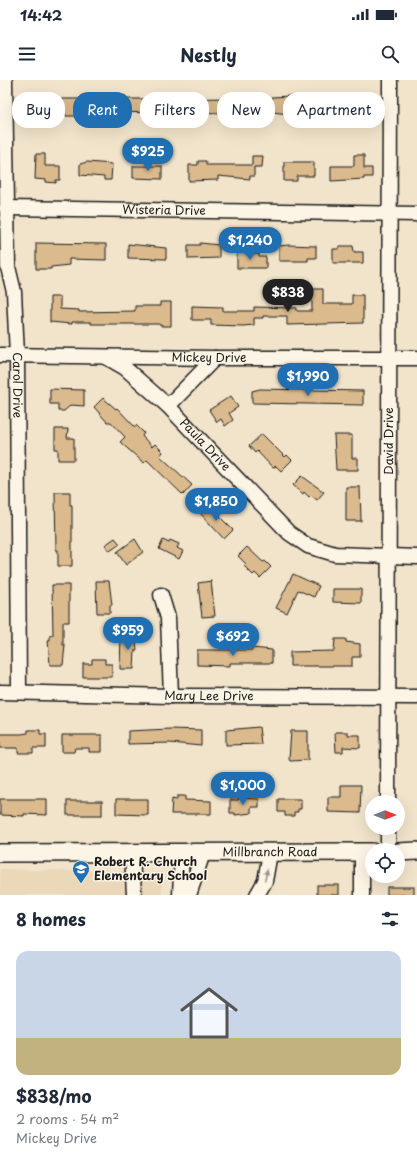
<!DOCTYPE html>
<meta charset="utf-8">
<style>
:root{--surface:#fff;--page:#f6f6f7;--text:#1f2937;--muted:#747a83;--accent:#1f6fb2}
body{margin:0;font-family:"Playpen Sans",sans-serif;background:var(--page);color:var(--text);height:100vh;display:flex;flex-direction:column;font-size:15px;white-space:nowrap}
*{box-sizing:border-box;margin:0}
p{font-size:13px;color:var(--muted)}
.icon{flex:none;width:22px;height:22px;fill:none;stroke:currentColor;stroke-width:2;stroke-linecap:round;stroke-linejoin:round}
.map{position:relative;height:815px;overflow:hidden}
.details{display:flex;flex-direction:column;background:var(--surface);flex:1}
.details>*{flex:none}
.top-card{position:absolute;left:12px;top:12px;width:393px;height:36px;display:flex;gap:8px}
.needle{width:26px;rotate:90deg}
.fabs{position:absolute;left:365px;top:715px;display:grid;gap:8px}
.fabs a{display:grid;place-items:center;width:40px;height:40px;border-radius:50%;background:var(--surface);box-shadow:0 4px 16px #0002;font-size:20px}
.price{position:absolute;translate:-50% -34px;padding:0 9px;border-radius:14px;background:var(--accent);color:#fff;font-size:13px;line-height:26px;filter:drop-shadow(0 1px 2px #0008)}
.price::after{content:'';position:absolute;left:50%;top:24px;width:12px;height:9px;margin-left:-6px;background:inherit;clip-path:polygon(0 0,100% 0,50% 100%)}
.price.active{background:#222;color:#fff}
ul{padding:0;list-style:none}
li{display:grid;align-content:center;gap:8px;height:212px;padding:0 16px}
li span{display:grid;place-items:center;height:124px;border-radius:12px;color:#555}
li>.icon{margin-inline-start:auto}
span .icon{width:72px;height:72px;fill:#fffc;stroke-width:1}
li b{font-size:17px}
h2{display:flex;justify-content:space-between;align-items:center;height:48px;padding:0 16px;font-size:17px}
.tag{padding:0 14px;border-radius:16px;background:var(--surface);box-shadow:0 4px 16px #0002;font-size:14px;line-height:36px}
.tag.active{background:var(--accent);color:#fff}
.status{display:flex;justify-content:space-between;align-items:center;height:28px;padding:0 20px;background:var(--surface);direction:ltr}
.status svg{height:11px;fill:currentColor}
header{display:flex;justify-content:space-between;align-items:center;height:52px;padding:0 16px;background:var(--surface);font-size:18px;font-weight:700}
.map>svg:first-child{display:block}
</style>
<div class="status"><b>14:42</b><svg viewBox="0 0 49 12"><path d="M0 12V9h3v3zM5 12V6h3v6zM10 12V3h3v9zM15 12V0h3v12zM26 1h20v11H26zM47 4h2v5h-2z"/></svg></div>
<header><svg class="icon" aria-label="menu" viewBox="0 0 24 24"><path d="M4 6h16M4 12h16M4 18h16"/></svg>Nestly<svg class="icon" aria-label="search" viewBox="0 0 24 24"><circle cx="10" cy="10" r="6"/><path d="M15 15l6 6"/></svg></header>
<div class="map">
<svg width="417" height="815" viewBox="0 0 417 815">
<rect width="100%" height="100%" fill="#f2e4cb"/>
<filter id="ink" filterUnits="userSpaceOnUse"><feTurbulence type="fractalNoise" baseFrequency=".025" numOctaves="2"/><feDisplacementMap in="SourceGraphic" scale="8" xChannelSelector="R" yChannelSelector="G"/><feConvolveMatrix kernelMatrix="1 2 1 2 8 2 1 2 1" color-interpolation-filters="sRGB"/></filter>
<g filter="url(#ink)">
<polygon fill="#ebd8b9" points="0,789 162,793 162,815 0,815"/>
<g fill="#dbbb8e" stroke="#1c1c1c">
<polygon points="82,15 126,16 126,19 149,19 149,17 160,17 160,19 229,18 229,20 272,20 272,17 290,16 300,17 300,20 359,18 359,20 368,20 368,32 297,33 297,35 272,32 258,32 258,34 185,32 185,35 173,35 173,33 94,32 77,32 77,36 66,36 65,33 32,33 32,18 58,17 58,19 82,19"/>
<polygon points="36,74 45,74 45,86 60,86 60,100 56,100 56,103 46,102 46,100 35,99"/>
<polygon points="354,75 364,75 364,88 372,88 372,97 364,97 364,99 331,101 331,86 354,86"/>
<polygon points="252,76 263,76 262,87 254,87 254,96 250,96 250,99 218,96 218,100 189,101 189,85 198,85 198,81 206,81 206,85 252,85"/>
<polygon points="87,82 112,84 111,100 104,100 104,97 80,95 80,84"/>
<polygon points="284,82 314,82 314,96 297,96 297,101 284,101"/>
<polygon points="133,86 162,86 162,99 133,98"/>
<polygon points="36,163 106,164 106,180 69,179 69,185 51,187 51,189 36,189"/>
<polygon points="200,163 219,165 219,178 188,179 188,165 200,165"/>
<polygon points="128,164 166,168 166,179 128,178"/>
<polygon points="288,165 316,166 316,178 308,178 308,181 279,181 279,166"/>
<polygon points="339,166 353,166 354,172 363,172 363,183 333,183 333,169 339,169"/>
<polygon points="237,170 246,170 246,174 259,174 259,177 266,177 266,188 237,188"/>
<polygon points="312,209 323,209 323,224 352,224 352,215 363,215 363,243 287,245 287,236 263,236 263,238 254,238 254,245 243,246 211,245 211,240 192,240 192,226 223,227 223,231 254,231 254,227 297,228 297,231 312,231"/>
<polygon points="50,217 60,217 60,229 79,230 79,232 135,231 135,226 160,226 160,222 171,222 171,246 160,246 160,244 91,244 91,242 72,242 72,244 50,242"/>
<polygon points="50,309 84,310 84,326 71,325 64,331 58,331 58,324 50,324"/>
<polygon points="260,309 363,311 363,325 252,323 252,311"/>
<polygon points="231,316 238,327 229,333 233,340 225,346 221,339 217,342 209,330"/>
<polygon points="103,318 116,329 117,328 135,347 136,345 144,353 142,356 152,367 155,364 163,372 160,376 192,405 183,415 147,380 144,383 120,362 125,357 111,342 107,342 94,327"/>
<polygon points="55,349 68,349 67,358 74,358 74,380 58,380 58,369 55,369"/>
<polygon points="262,354 285,377 287,375 292,380 281,391 276,386 273,388 257,371 255,373 249,366"/>
<polygon points="334,355 352,355 352,378 358,378 358,390 336,390"/>
<polygon points="302,396 324,412 317,420 311,415 309,417 304,412 303,414 293,405"/>
<polygon points="346,407 360,407 361,441 346,441"/>
<polygon points="55,412 70,412 70,425 72,425 72,486 58,486 58,470 56,470"/>
<polygon points="207,424 233,450 224,459 199,432"/>
<polygon points="115,458 120,464 110,471 105,465"/>
<polygon points="135,459 143,472 126,485 117,472"/>
<polygon points="163,460 169,463 170,460 179,464 177,468 183,471 179,479 159,469"/>
<polygon points="247,467 263,482 265,481 271,487 260,498 255,493 253,495 244,486 246,484 238,476"/>
<polygon points="293,494 319,506 314,517 298,510 287,533 276,528"/>
<polygon points="96,501 109,501 112,525 110,525 110,533 97,533"/>
<polygon points="211,501 215,536 202,537 198,503"/>
<polygon points="52,505 69,505 69,542 63,542 63,565 65,565 63,585 50,585 48,560 50,560 50,555 53,555"/>
<polygon points="333,509 361,509 361,523 333,522"/>
<polygon points="121,554 135,554 137,570 135,570 134,589 120,589"/>
<polygon points="335,559 346,559 346,562 360,564 360,577 352,577 352,586 290,586 290,572 334,571"/>
<polygon points="252,568 272,570 272,583 230,583 230,586 197,585 197,570 252,570"/>
<polygon points="92,579 105,579 105,584 112,584 112,597 83,597 83,584 92,584"/>
<polygon points="259,647 261,664 226,665 226,650"/>
<polygon points="170,649 201,650 201,666 170,663 128,664 128,651"/>
<polygon points="28,650 40,650 40,654 46,654 46,668 33,668 33,673 18,673 18,668 0,668 0,654 21,654 28,653"/>
<polygon points="291,651 308,651 308,680 290,681 289,679"/>
<polygon points="335,652 348,652 348,655 360,655 360,668 343,667 343,672 336,672"/>
<polygon points="62,655 102,655 102,672 89,672 89,668 75,668 74,672 62,672"/>
<polygon points="341,705 361,705 360,733 328,732 328,717 341,717"/>
<polygon points="177,716 185,716 185,720 211,721 211,734 171,734 172,719 177,720"/>
<polygon points="238,718 259,719 259,727 251,727 251,733 235,735 235,733 230,733 230,720 238,720"/>
<polygon points="0,719 47,719 47,735 24,734 24,736 0,735"/>
<polygon points="116,719 148,719 148,735 116,734"/>
<polygon points="278,719 301,719 301,729 298,729 298,732 294,732 294,736 285,736 285,732 278,732"/>
<rect x="67" y="721" width="35" height="14"/>
<rect x="317" y="805" width="22" height="10"/>
<rect x="387" y="807" width="27" height="8"/>
</g>
<g fill="none" stroke-linecap="round" stroke-linejoin="round">
<g stroke="#1c1c1c" stroke-width="17">
<g id="minor">
<path id="s1" d="M5,0L8,187L14,212L17,275L19,612"/>
<path id="s2" d="M6,128L417,134"/>
<path id="s3" d="M0,275L215,278H417"/>
<path id="s4" d="M106,277L125,288L168,326L289,453L308,466L335,474L417,477"/>
<polyline points="168,326 215,278"/>
<polyline points="161,515 168,538 171,616"/>
<path id="s5" d="M0,612L171,616L417,617"/>
<path id="s6" d="M388,722L390,0"/>
<polyline points="388,770 388,748"/>
<polyline points="132,773 134,815"/>
<polyline points="362,773 362,815"/>
<polyline points="180,815 182,773"/>
<polyline points="189,815 203,773"/>
<polyline points="257,815 265,801 270,773"/>
</g>
</g>
<g stroke="#1c1c1c" stroke-width="20">
<g id="major">
<polyline points="398,772 417,771"/>
<path id="s7" d="M0,773L372,772"/>
</g>
</g>
<use href="#minor" stroke="#fcf5e5" stroke-width="14"/>
<use href="#major" stroke="#fcf5e5" stroke-width="17"/>
</g>
<defs><path id="oneway-solid" d="M-6-.8H1V-3.2L6.5 0L1 3.2V.8H-6Z"/></defs>
<use fill="#97938b" href="#oneway-solid" transform="translate(266 795) rotate(-79)"/>
</g>
<defs>
<g id="school-pin" transform="scale(0.9)"><path d="M0 17L-7.5 6A9.5 9.5 0 1 1 7.5 6Z" fill="#1f6fb2" stroke="#fcf5e5"/><path d="M0-5L7-2L0 1L-7-2ZM-4 1L0 2.5L4 1V4Q0 6-4 4Z" fill="#fff"/></g>
</defs>
<g fill-rule="evenodd">
<use href="#school-pin" x="81" y="789"/>
</g>
<g text-anchor="middle" stroke-width="3" stroke-linejoin="round" paint-order="stroke">
<g font-size="12" fill="#1c1c1c" stroke="#fcf5e5">
<text dy="4" stroke="none"><textPath href="#s2" startOffset="158">Wisteria Drive</textPath></text>
<text dy="4" stroke="none"><textPath href="#s3" startOffset="209">Mickey Drive</textPath></text>
<text dy="4" stroke="none"><textPath href="#s1" startOffset="306">Carol Drive</textPath></text>
<text dy="4" stroke="none"><textPath href="#s6" startOffset="361">David Drive</textPath></text>
<text dy="4" stroke="none"><textPath href="#s4" startOffset="133">Paula Drive</textPath></text>
<text dy="4" stroke="none"><textPath href="#s5" startOffset="209">Mary Lee Drive</textPath></text>
<text dy="4" stroke="none"><textPath href="#s7" startOffset="270">Millbranch Road</textPath></text>
</g>
<g font-size="12" font-weight="bold" fill="#1c1c1c" stroke="#fcf5e5" text-anchor="start">
<text x="94" y="786">Robert R. Church<tspan x="94" dy="14">Elementary School</tspan></text>
</g>
</g>
</svg>
<div class="fabs">
<a><svg class="needle" viewBox="-14 -14 28 28"><path d="M0-13l5 13h-10z" fill="#e53935"/><path d="M0 13l5-13h-10z" fill="#747a83"/></svg></a>
<a><svg class="icon" aria-label="locate" viewBox="0 0 24 24"><circle cx="12" cy="12" r="6"/><path d="M12 2v4M12 18v4M2 12h4M18 12h4"/></svg></a>
</div>
<b class="price" style="left:148px;top:92px">$925</b>
<b class="price" style="left:250px;top:181px">$1,240</b>
<b class="price active" style="left:288px;top:233px">$838</b>
<b class="price" style="left:308px;top:317px">$1,990</b>
<b class="price" style="left:216px;top:442px">$1,850</b>
<b class="price" style="left:128px;top:571px">$959</b>
<b class="price" style="left:233px;top:577px">$692</b>
<b class="price" style="left:243px;top:726px">$1,000</b>
<div class="top-card">
<a class="tag">Buy</a>
<a class="tag active">Rent</a>
<a class="tag">Filters</a>
<a class="tag">New</a>
<a class="tag">Apartment</a>
</div>
</div>
<section class="details">
<h2>8 homes<svg class="icon" aria-label="filters" viewBox="0 0 24 24"><path d="M4 7h16M4 17h16"/><circle cx="9" cy="7" r="2"/><circle cx="15" cy="17" r="2"/></svg></h2>
<ul>
<li><span style="background:linear-gradient(#c9d6e8 70%,#c2b280 0)"><svg class="icon" aria-label="home" viewBox="0 0 24 24"><path d="M3 11l9-7 9 7M6 9v11h12V9"/></svg></span><div><b>$838/mo</b><p>2 rooms · 54 m²</p><p>Mickey Drive</p></div></li>
</ul>
</section>
